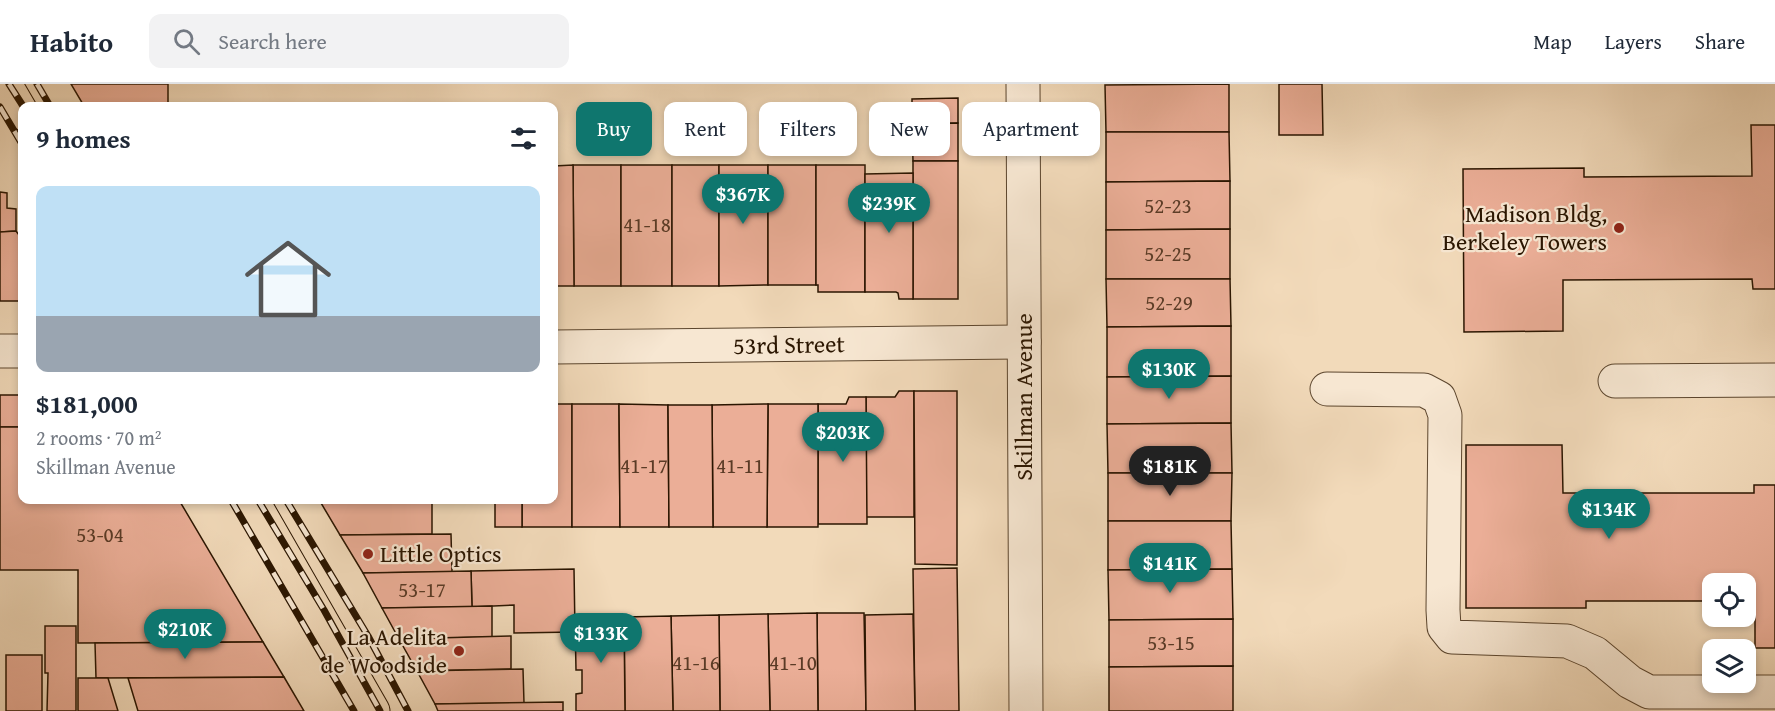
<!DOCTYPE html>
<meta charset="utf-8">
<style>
:root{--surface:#fff;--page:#f2f2f3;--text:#1f2937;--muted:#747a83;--line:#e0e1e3;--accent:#0f766e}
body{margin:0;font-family:"Gentium Book Plus",serif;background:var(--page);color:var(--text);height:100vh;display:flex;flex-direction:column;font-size:22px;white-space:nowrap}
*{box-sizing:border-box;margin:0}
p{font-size:20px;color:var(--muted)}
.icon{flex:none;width:33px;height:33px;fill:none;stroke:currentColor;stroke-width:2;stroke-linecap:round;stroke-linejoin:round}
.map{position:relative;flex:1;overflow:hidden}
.sheet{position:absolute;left:18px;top:18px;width:540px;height:402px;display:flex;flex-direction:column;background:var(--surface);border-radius:12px;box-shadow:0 3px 9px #0003}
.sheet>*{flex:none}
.banner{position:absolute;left:576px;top:18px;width:570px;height:54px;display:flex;gap:12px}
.buttons{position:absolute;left:1702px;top:489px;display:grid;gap:12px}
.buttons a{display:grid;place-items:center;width:54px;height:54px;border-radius:12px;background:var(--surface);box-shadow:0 3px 9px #0003;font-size:30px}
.price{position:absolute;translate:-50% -51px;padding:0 14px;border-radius:21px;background:var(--accent);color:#fff;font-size:20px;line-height:39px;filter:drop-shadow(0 2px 3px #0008)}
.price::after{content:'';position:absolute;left:50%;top:36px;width:18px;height:14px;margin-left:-9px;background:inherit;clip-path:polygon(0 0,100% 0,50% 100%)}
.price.selected{background:#222;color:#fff}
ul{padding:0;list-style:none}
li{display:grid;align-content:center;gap:12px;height:318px;padding:0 18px}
li span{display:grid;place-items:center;height:186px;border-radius:12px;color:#555}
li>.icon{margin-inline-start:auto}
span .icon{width:108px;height:108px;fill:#fffc;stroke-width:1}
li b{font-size:26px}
h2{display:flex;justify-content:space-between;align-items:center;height:72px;padding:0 18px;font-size:26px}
.chip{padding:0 21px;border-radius:12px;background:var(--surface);box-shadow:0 3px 9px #0003;font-size:21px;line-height:54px}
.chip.selected{background:var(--accent);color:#fff}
header{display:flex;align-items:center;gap:36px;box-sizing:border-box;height:84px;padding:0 30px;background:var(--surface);border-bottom:2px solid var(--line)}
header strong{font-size:28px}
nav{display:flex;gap:33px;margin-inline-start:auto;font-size:21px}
.search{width:420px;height:54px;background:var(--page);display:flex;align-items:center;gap:15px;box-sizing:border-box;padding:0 21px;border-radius:12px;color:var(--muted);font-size:22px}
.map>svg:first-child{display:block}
</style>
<header>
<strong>Habito</strong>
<div class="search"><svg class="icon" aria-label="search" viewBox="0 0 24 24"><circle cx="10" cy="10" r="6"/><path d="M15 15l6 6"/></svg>Search here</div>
<nav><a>Map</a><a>Layers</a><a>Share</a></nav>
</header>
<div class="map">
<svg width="1775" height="627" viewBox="0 0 1775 627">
<rect width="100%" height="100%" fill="#f2daba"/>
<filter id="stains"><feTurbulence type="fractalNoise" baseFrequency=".00333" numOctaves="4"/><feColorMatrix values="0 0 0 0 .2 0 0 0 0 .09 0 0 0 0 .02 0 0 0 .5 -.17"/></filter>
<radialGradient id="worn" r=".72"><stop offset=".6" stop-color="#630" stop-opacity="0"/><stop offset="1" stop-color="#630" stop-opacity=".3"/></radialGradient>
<g fill="#ebae97" stroke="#2a1500" stroke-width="1.5">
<polygon points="71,0 168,0 168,22 84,22"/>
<polygon points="1229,0 1229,48 1106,48 1105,1"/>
<polygon points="1279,0 1322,0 1323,51 1279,51"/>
<polygon points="958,14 958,39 912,40 912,15"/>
<polygon points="958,39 958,77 913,77 912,40"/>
<polygon points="1751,41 1775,41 1775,205 1753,205 1752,195 1563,196 1563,247 1464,248 1463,85 1584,84 1584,93 1752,92"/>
<polygon points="1106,48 1229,48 1230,97 1106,98"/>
<rect x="913" y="77" width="45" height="138"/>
<polygon points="573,81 621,81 621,202 574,202"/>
<polygon points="573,81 574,202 554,202 554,82"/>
<rect x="621" y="81" width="51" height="121"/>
<rect x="672" y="81" width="47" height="121"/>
<polygon points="719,81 768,81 768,201 719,202"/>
<rect x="768" y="81" width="48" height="120"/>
<polygon points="816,81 865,81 865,208 818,208 818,201 816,201"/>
<polygon points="913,89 913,215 899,215 898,209 896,208 865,208 865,90"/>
<polygon points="1230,97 1230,145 1106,146 1106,98"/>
<polygon points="0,108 7,109 7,124 16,125 16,147 0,148"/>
<polygon points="1230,145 1230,195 1106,195 1106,146"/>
<polygon points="16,147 22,155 22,217 0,217 0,148"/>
<polygon points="1106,195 1230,195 1231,242 1107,243"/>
<polygon points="1231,242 1231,292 1107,293 1107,243"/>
<polygon points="1231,292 1231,339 1107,340 1107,293"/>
<polygon points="899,307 914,307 914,433 866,433 866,313 895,313"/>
<polygon points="914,307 957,307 957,481 915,480"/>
<rect x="0" y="311" width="22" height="32"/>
<polygon points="849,313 866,313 867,440 818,440 818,320 846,320"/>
<polygon points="554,320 572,320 572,443 522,443 522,416 554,416"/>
<polygon points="572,320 619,320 620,443 572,443"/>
<polygon points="619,320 668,321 669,443 620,443"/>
<polygon points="768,320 818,320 818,443 767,443"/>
<polygon points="768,320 767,443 713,443 712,321"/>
<polygon points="668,321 712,321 713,443 669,443"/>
<polygon points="1231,339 1232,389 1108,389 1107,340"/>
<polygon points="0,343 22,343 22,416 179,416 263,558 78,559 78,486 0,486"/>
<polygon points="1466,361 1562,361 1563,409 1754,409 1754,401 1775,401 1775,564 1755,564 1755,517 1746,517 1746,500 1713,500 1713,517 1586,517 1586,524 1466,524"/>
<polygon points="1108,389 1232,389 1231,437 1108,437"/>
<polygon points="319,416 413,416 413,417 321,419"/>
<rect x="495" y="416" width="27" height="27"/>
<polygon points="432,417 432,450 340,451 321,419"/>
<polygon points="1108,437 1231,437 1232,485 1108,486"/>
<polygon points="451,450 452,488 363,489 340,451"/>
<polygon points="957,484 959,627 915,627 913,485"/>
<polygon points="574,485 575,548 514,549 514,521 472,523 471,487"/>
<polygon points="1232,485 1233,535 1109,536 1108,486"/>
<polygon points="471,487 472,523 382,524 363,489"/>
<polygon points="492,522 492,553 399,555 382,524"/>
<polygon points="817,529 864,529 866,627 818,627"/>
<polygon points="817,529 818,627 770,627 768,530"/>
<polygon points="768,530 770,627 720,627 719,531"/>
<polygon points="913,530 915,627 866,627 865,531"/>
<polygon points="719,531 720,627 673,627 671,532"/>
<polygon points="671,532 673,627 625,627 624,533"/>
<polygon points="624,533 625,627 576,627 576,610 582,609 582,586 576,586 575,534"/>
<polygon points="1233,535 1233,582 1109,583 1109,536"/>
<polygon points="45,542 76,542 76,627 47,627 48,589 45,589"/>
<polygon points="511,552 511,585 417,587 399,555"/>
<polygon points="263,558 284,593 96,594 95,559"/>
<rect x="6" y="571" width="36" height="56"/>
<polygon points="1233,582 1233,627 1109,627 1109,583"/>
<polygon points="523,585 524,619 435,620 417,587"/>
<polygon points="284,593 304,627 138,627 128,594"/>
<polygon points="78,594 108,594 118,627 78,627"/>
<polygon points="563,618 563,627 438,627 435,620"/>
</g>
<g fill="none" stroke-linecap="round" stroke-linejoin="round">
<g stroke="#5c462e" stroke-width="35">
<g id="minor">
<polyline points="1023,0 1026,627"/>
<polyline points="554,263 1024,258"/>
<polyline points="0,267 22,267"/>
<polyline points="1615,297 1775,296"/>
<polyline points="1327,305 1424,306 1439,314 1445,331 1443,526 1444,543 1452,553 1567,557 1595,569 1630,598 1649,608 1775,608"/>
</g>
</g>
<g stroke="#2a1500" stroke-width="35">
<g id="major">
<polyline points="5,0 22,29"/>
<polyline points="252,416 373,627"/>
</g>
</g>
<use href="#minor" stroke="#f7e7d2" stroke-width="33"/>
<use href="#major" stroke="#f2daba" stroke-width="33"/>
<g stroke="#2a1500" stroke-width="7">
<g id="rail">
<polyline points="9,0 23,22"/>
<polyline points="37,0 50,22"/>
<polyline points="0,23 22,60"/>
<polyline points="231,416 354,627"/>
<polyline points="258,416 324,526 380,627"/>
<polyline points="286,416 368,552 408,627"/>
</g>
</g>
<use href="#rail" stroke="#f7e7d2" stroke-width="4.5" stroke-dasharray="14" stroke-linecap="butt"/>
</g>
<g fill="#8f2418" stroke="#f7e7d2" stroke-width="2">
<circle cx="1619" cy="144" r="6"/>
<circle cx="368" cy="470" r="6"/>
<circle cx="459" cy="567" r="6"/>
</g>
<g text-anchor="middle" stroke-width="4.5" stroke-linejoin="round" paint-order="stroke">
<g font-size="21" fill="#5a3b26">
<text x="1168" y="129">52-23</text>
<text x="647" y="148">41-18</text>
<text x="1168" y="177">52-25</text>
<text x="1169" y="226">52-29</text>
<text x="644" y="389">41-17</text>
<text x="740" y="389">41-11</text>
<text x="100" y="458">53-04</text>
<text x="422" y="513">53-17</text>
<text x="1171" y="566">53-15</text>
<text x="696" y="586">41-16</text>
<text x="793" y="586">41-10</text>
</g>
<g font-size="24" fill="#2a1500" stroke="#f7e7d2" text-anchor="end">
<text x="1607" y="138">Madison Bldg,<tspan x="1607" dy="28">Berkeley Towers</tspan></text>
<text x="380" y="478" text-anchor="start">Little Optics</text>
<text x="447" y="561">La Adelita<tspan x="447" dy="28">de Woodside</tspan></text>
</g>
<g font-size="24" fill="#2a1500" stroke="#f7e7d2">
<text transform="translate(789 261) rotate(-1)" y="8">53rd Street</text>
<text transform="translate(1024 313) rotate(-90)" y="8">Skillman Avenue</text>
</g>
</g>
<rect width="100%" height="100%" filter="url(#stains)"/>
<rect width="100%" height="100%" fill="url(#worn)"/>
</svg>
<div class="buttons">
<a><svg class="icon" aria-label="locate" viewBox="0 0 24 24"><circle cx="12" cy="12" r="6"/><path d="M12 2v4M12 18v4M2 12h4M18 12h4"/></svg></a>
<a><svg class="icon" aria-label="layers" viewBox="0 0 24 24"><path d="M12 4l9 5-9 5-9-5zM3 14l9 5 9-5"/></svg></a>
</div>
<b class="price" style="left:743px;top:141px">$367K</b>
<b class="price" style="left:889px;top:150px">$239K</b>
<b class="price" style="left:1169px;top:316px">$130K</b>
<b class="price" style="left:843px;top:379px">$203K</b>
<b class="price selected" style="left:1170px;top:413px">$181K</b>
<b class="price" style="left:1609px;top:456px">$134K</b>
<b class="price" style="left:1170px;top:510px">$141K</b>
<b class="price" style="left:185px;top:576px">$210K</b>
<b class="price" style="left:601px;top:580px">$133K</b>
<div class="banner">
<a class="chip selected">Buy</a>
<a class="chip">Rent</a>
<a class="chip">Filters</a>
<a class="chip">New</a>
<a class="chip">Apartment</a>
</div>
<section class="sheet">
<h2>9 homes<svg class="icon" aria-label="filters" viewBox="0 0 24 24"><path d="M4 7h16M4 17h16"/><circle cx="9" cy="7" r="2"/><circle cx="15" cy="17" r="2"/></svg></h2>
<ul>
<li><span style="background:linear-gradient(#bfe0f5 70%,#9aa5b1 0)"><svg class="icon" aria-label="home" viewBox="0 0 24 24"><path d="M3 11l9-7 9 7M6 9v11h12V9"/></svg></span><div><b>$181,000</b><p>2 rooms · 70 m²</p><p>Skillman Avenue</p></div></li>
</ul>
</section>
</div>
